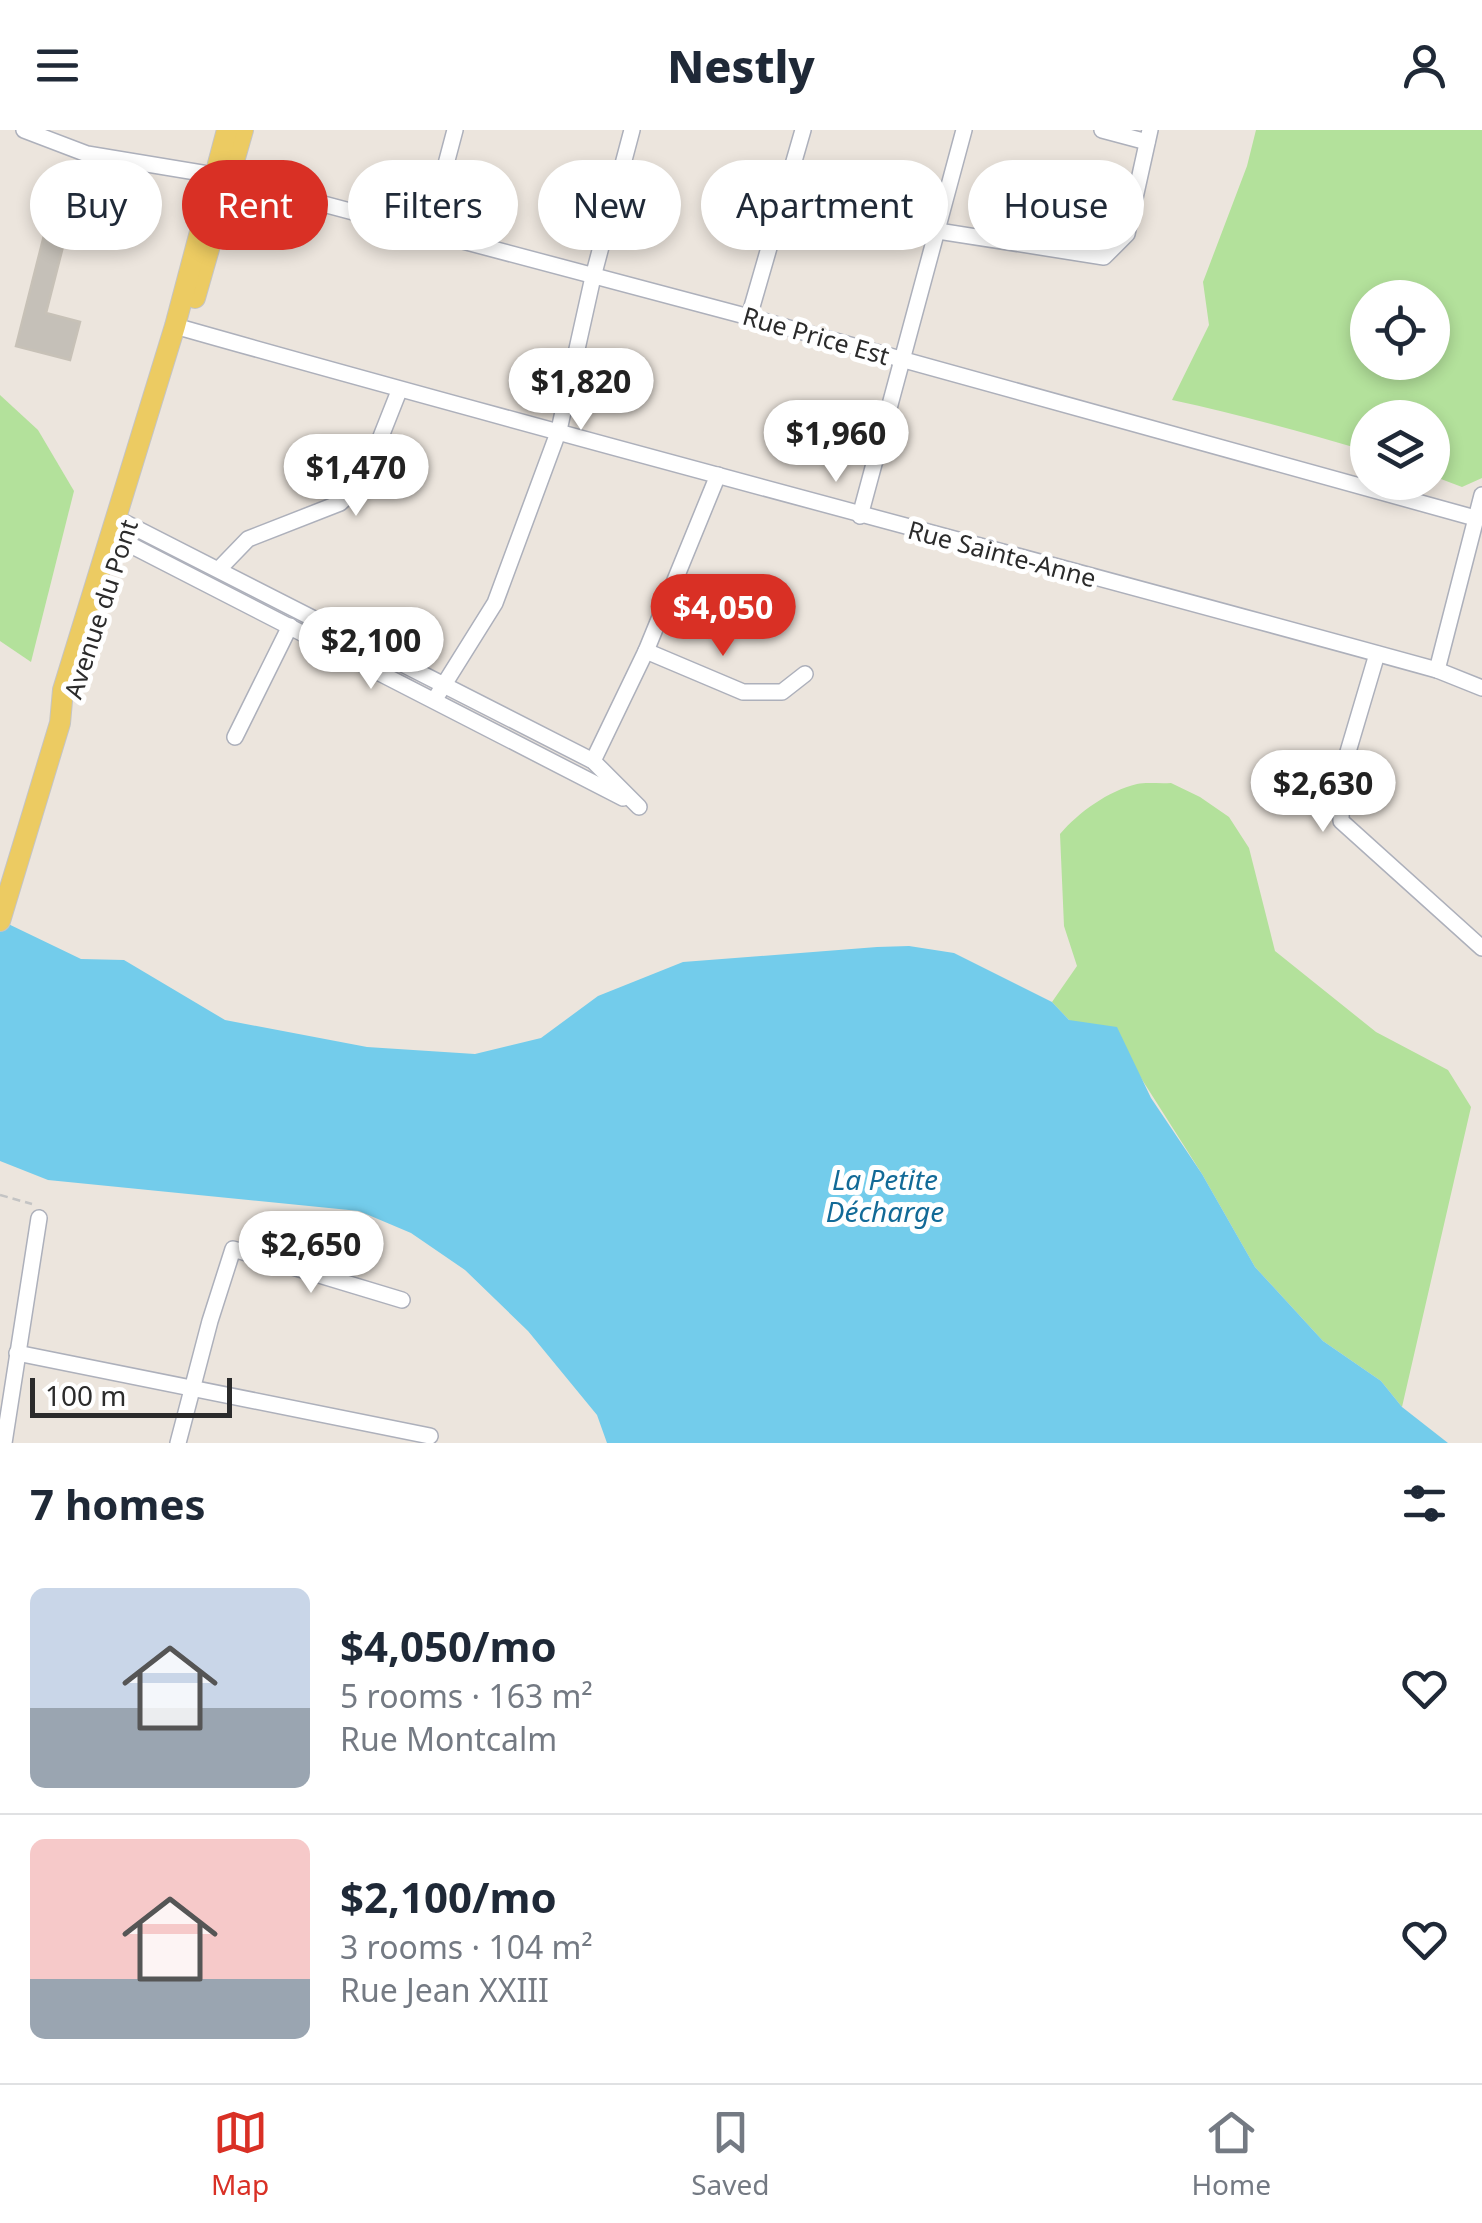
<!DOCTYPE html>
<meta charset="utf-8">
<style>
:root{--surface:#fff;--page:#f2f2f3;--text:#1f2937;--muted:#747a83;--line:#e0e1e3;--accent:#d93025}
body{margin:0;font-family:"Noto Sans",sans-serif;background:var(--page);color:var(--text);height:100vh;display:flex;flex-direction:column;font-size:38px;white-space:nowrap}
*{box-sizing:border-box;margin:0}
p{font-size:32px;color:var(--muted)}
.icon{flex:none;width:55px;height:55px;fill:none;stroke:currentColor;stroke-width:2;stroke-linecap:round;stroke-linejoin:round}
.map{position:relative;height:1313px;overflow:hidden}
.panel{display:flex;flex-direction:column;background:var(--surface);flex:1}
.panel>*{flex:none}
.hud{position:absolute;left:30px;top:30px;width:1422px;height:90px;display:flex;gap:20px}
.controls{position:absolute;left:1350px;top:150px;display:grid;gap:20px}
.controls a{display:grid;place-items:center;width:100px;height:100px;border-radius:50%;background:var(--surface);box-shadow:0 5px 15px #0003;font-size:50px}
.scale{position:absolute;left:30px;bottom:25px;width:202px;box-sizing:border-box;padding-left:10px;border:5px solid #2b2b2b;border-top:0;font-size:28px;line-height:35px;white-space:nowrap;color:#2b2b2b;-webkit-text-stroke:8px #fff;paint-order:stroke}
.price{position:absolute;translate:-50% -85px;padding:0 22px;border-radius:35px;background:#fff;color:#222;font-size:32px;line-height:65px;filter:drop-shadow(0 2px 5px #0008)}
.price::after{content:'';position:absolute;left:50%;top:60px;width:30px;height:22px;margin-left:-15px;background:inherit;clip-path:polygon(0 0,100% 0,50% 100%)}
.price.selected{background:var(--accent);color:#fff}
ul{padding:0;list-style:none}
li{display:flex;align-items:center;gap:30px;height:250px;padding:0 30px}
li+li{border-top:2px solid var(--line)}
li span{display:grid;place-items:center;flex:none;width:280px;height:200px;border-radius:15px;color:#555}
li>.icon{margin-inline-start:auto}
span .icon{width:120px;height:120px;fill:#fffc;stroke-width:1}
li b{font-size:42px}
h2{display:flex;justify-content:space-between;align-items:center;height:120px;padding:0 30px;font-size:42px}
.pill{padding:0 35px;border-radius:45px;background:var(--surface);box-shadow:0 5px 15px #0003;font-size:35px;line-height:90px}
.pill.selected{background:var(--accent);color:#fff}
header{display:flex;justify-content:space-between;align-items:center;height:130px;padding:0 30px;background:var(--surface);font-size:45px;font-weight:800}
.menu{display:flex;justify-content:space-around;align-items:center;height:140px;border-top:2px solid var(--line);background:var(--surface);font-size:28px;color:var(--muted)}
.menu a{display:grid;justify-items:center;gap:5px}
.menu .selected{color:var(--accent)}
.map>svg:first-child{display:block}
</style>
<header><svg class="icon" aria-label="menu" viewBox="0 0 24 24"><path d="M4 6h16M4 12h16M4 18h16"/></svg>Nestly<svg class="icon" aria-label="person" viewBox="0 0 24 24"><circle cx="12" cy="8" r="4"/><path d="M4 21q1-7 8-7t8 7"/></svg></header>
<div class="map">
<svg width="1482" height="1313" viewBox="0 0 1482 1313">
<rect width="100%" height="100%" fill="#ece5dd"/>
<g fill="#b3e19b" fill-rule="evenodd">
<path d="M1256,0H1482V348L1462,357L1433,346L1432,288H1368L1367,321C1302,302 1238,284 1172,270L1209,195L1203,152L1247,36ZM1368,168H1432V232H1368Z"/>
<polygon points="0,265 38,300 74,361 31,532 0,511"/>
<path d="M1171,653L1200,667L1229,687L1249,718L1275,821L1376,902L1448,940L1471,977L1402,1277L1381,1251L1323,1211L1255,1137L1202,1044L1134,937L1069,890L1052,872L1077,836L1064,796L1060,704C1079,682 1108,661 1137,654C1147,652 1160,654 1171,653Z"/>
</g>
<polygon fill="#73cceb" points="0,790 81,829 124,830 225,890 367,917 475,924 541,908 598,866 683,832 877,817 909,816 954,823 1052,872 1069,890 1117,897 1151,968 1202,1044 1255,1137 1323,1211 1381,1251 1402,1277 1448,1313 607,1313 597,1285 528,1201 465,1140 411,1103 359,1081 48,1050 0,1031"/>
<polygon fill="#c5c0b8" stroke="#c7c1b7" stroke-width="2.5" points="85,58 121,68 112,104 69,93 46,183 80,192 70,230 16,216 55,62 83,69"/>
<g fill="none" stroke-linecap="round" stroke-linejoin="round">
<g stroke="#adb0bb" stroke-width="18">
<g id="minor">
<polyline points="24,0 87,24 214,45 749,187 1475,388"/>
<polyline points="1102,0 1147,12"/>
<polyline points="938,101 1104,127 1127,104 1150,0"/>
<polyline points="428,102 455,0"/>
<polyline points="749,187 803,0"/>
<path d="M175,196C594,315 1017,424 1437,540L1482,558"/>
<polyline points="860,386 964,0"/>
<polyline points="116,388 593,631 639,677"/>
<polyline points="111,405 623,668"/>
<polyline points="219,439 248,409 340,373 363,352 399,261"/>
<polyline points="646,521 743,562 782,562 805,544"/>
<polyline points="1377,524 1342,642 1341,691 1482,818"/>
<polyline points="1437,540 1482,365"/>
<polyline points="435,569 495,473 559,300 593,147 632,0"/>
<polyline points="235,607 290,496"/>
<polyline points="593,631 646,521 718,345"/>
<polyline points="17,1223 430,1306"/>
<polyline points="4,1313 39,1088"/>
<polyline points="178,1313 210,1191 233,1119 402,1170"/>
</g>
</g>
<g stroke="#c4c4c4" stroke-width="22">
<g id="major">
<polyline points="195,168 243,0"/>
<polyline points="0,791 60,593 63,560 175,196 227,0"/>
</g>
</g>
<polyline stroke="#c4c4c4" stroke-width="2.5" stroke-dasharray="8 5" stroke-linecap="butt" points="0,1065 32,1074"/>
<use href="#minor" stroke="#fff" stroke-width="15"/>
<use href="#major" stroke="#eccb62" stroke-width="20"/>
</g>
<g text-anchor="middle" stroke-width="10" stroke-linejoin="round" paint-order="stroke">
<g font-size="25" fill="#2b2b2b" stroke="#fff">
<text transform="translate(816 206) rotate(16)" y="9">Rue Price Est</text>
<text transform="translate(1002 424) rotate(15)" y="9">Rue Sainte-Anne</text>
<text transform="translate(101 479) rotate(-72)" y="9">Avenue du Pont</text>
</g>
<g font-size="28" font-style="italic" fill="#126a97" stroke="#fff">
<text x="885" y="1060">La Petite<tspan x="885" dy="32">Décharge</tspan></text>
</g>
</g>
</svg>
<div class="controls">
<a><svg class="icon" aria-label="locate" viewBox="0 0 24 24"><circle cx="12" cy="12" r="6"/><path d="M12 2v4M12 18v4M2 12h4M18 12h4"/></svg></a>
<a><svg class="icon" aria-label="layers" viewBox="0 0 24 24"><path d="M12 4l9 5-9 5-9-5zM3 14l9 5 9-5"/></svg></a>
</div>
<div class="scale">100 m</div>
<b class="price" style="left:581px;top:303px">$1,820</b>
<b class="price" style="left:836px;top:355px">$1,960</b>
<b class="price" style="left:356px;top:389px">$1,470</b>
<b class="price selected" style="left:723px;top:529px">$4,050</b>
<b class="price" style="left:371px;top:562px">$2,100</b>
<b class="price" style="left:1323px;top:705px">$2,630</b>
<b class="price" style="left:311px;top:1166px">$2,650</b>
<div class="hud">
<a class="pill">Buy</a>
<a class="pill selected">Rent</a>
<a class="pill">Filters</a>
<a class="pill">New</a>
<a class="pill">Apartment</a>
<a class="pill">House</a>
</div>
</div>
<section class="panel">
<h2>7 homes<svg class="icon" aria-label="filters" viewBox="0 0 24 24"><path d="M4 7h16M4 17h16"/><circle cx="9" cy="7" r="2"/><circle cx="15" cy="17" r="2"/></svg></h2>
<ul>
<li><span style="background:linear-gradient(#c9d6e8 60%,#9aa5b1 0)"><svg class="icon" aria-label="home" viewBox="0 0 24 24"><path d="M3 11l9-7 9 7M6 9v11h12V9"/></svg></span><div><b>$4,050/mo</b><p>5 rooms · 163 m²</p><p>Rue Montcalm</p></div><svg class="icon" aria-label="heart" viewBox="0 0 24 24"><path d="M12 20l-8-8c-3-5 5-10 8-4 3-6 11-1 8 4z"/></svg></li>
<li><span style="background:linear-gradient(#f6c9c9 70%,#9aa5b1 0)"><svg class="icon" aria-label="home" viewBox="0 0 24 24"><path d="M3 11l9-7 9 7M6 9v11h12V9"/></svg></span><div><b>$2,100/mo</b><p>3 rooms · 104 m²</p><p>Rue Jean XXIII</p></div><svg class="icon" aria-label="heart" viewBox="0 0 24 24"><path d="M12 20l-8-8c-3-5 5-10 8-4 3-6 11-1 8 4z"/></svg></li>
</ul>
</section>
<nav class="menu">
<a class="selected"><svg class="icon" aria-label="map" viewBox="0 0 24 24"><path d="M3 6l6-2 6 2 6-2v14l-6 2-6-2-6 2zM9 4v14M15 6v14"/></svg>Map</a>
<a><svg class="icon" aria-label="saved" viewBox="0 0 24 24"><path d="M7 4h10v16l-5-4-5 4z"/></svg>Saved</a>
<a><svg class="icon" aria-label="home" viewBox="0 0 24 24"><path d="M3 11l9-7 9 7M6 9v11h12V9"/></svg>Home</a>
</nav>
